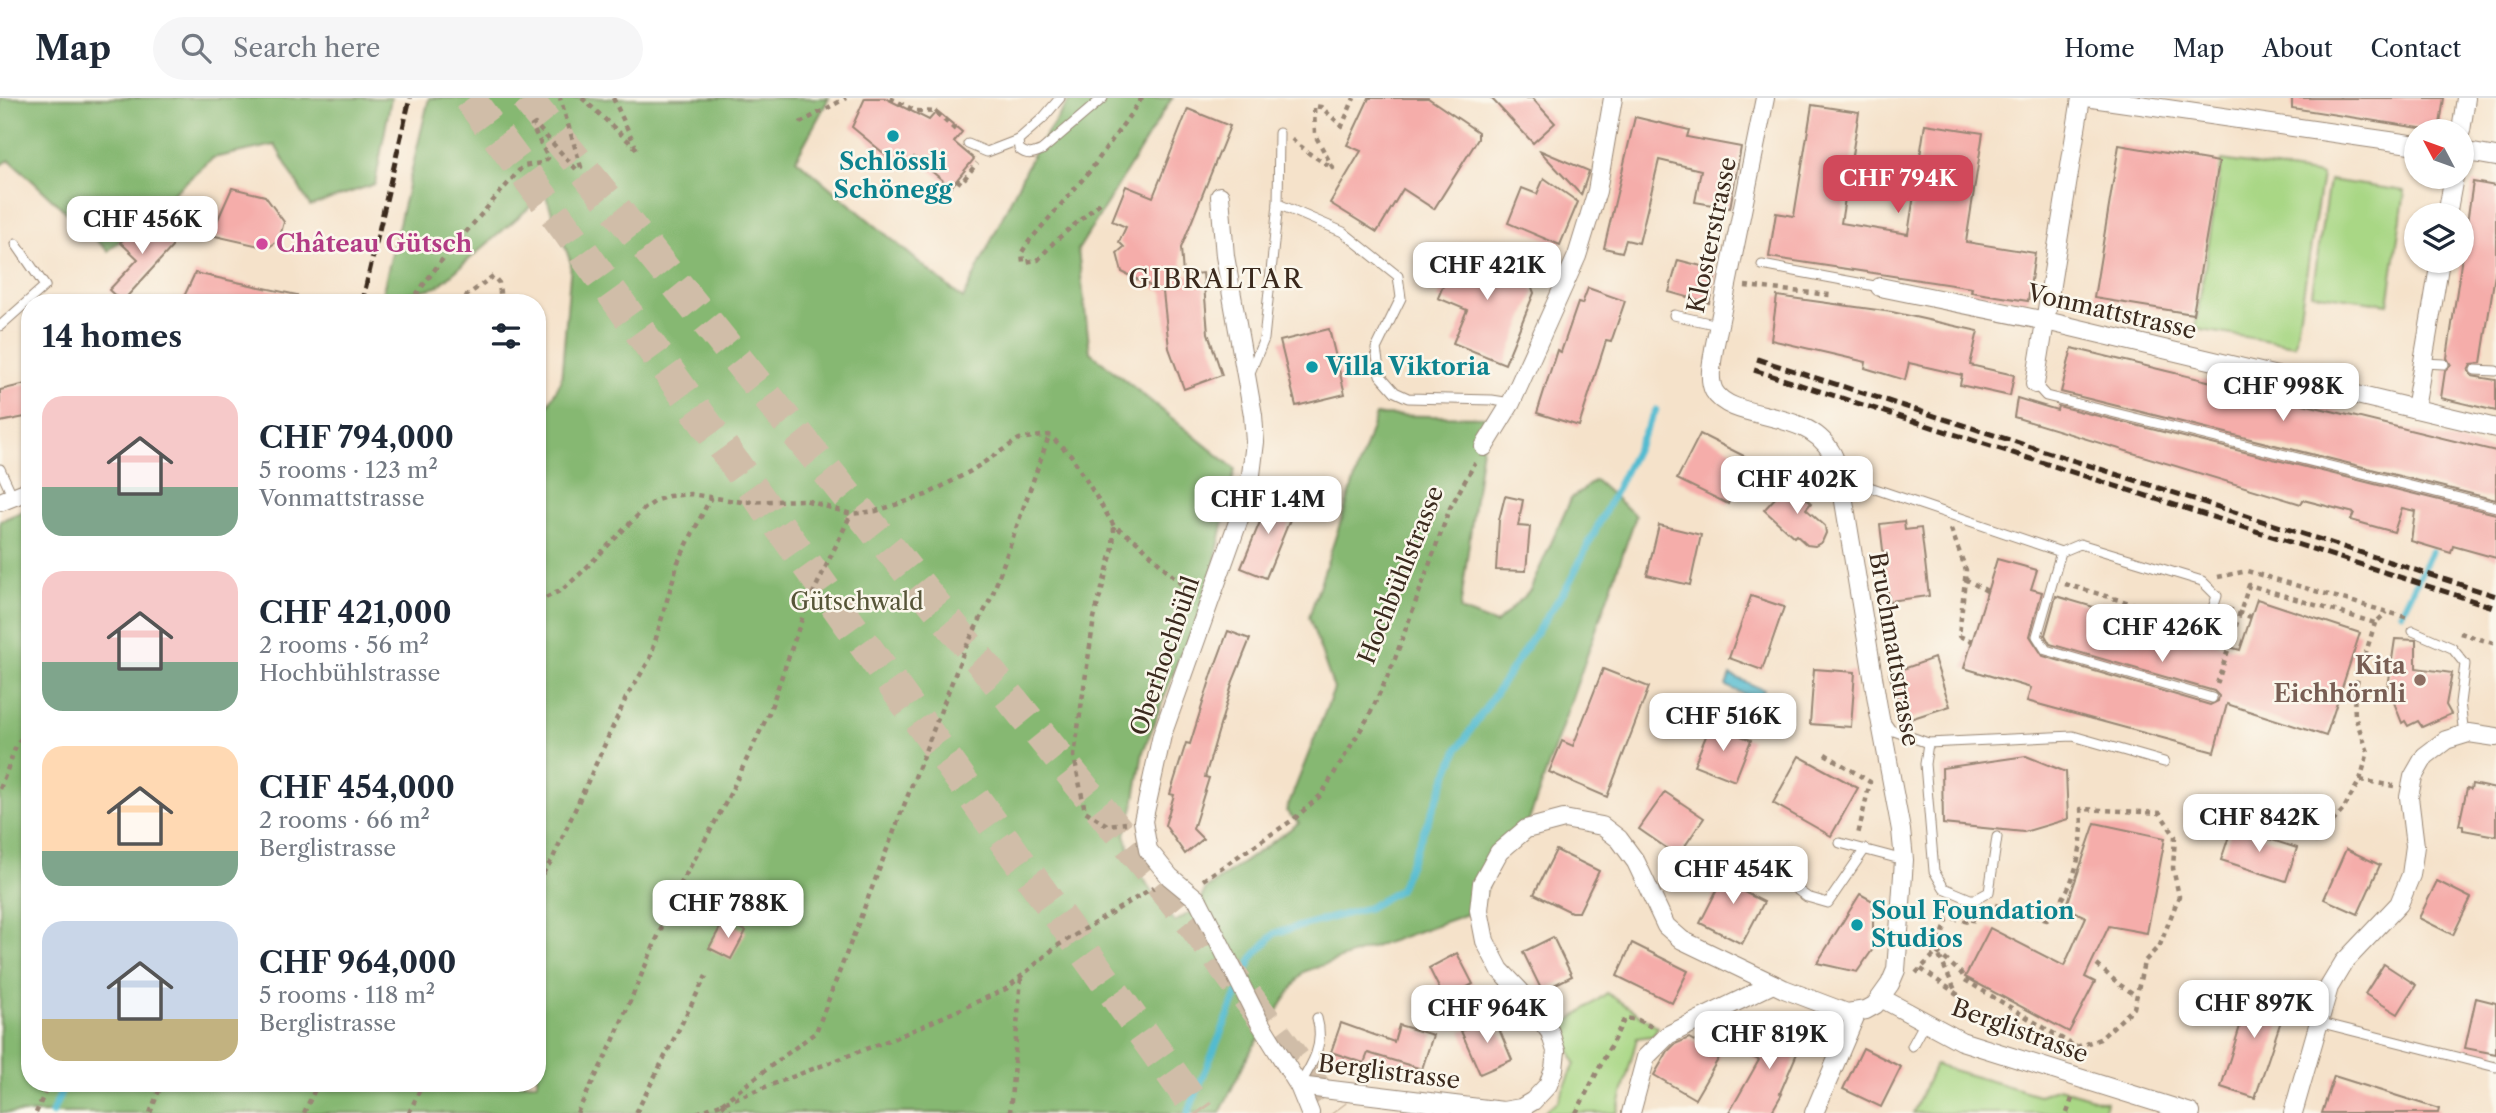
<!DOCTYPE html>
<meta charset="utf-8">
<style>
:root{--surface:#fff;--page:#f6f6f7;--text:#1f2937;--muted:#747a83;--line:#e0e1e3;--accent:#d1495b}
body{margin:0;font-family:"Libre Caslon Text",serif;background:var(--page);color:var(--text);height:100vh;display:flex;flex-direction:column;font-size:26px;white-space:nowrap}
*{box-sizing:border-box;margin:0}
p{font-size:23px;color:var(--muted)}
.icon{flex:none;width:38px;height:38px;fill:none;stroke:currentColor;stroke-width:2;stroke-linecap:round;stroke-linejoin:round}
.map{position:relative;flex:1;overflow:hidden}
.sheet{position:absolute;left:21px;top:196px;width:525px;height:798px;display:flex;flex-direction:column;background:var(--surface);border-radius:28px;box-shadow:0 2px 5px #0004}
.sheet>*{flex:none}
.needle{width:46px;rotate:311deg}
.controls{position:absolute;left:2404px;top:21px;display:grid;gap:14px}
.controls a{display:grid;place-items:center;width:70px;height:70px;border-radius:50%;background:var(--surface);box-shadow:0 2px 5px #0004;font-size:35px}
.price{position:absolute;translate:-50% -60px;padding:0 16px;border-radius:14px;background:#fff;color:#222;font-size:23px;line-height:46px;filter:drop-shadow(0 2px 4px #0008)}
.price::after{content:'';position:absolute;left:50%;top:42px;width:21px;height:16px;margin-left:-10px;background:inherit;clip-path:polygon(0 0,100% 0,50% 100%)}
.price.on{background:var(--accent);color:#fff}
ul{padding:0;list-style:none}
li{display:flex;align-items:center;gap:21px;height:175px;padding:0 21px}
li span{display:grid;place-items:center;flex:none;width:196px;height:140px;border-radius:21px;color:#555}
li>.icon{margin-inline-start:auto}
span .icon{width:84px;height:84px;fill:#fffc;stroke-width:1}
li b{font-size:30px}
h2{display:flex;justify-content:space-between;align-items:center;height:84px;padding:0 21px;font-size:30px}
header{display:flex;align-items:center;gap:42px;box-sizing:border-box;height:98px;padding:0 35px;background:var(--surface);border-bottom:2px solid var(--line)}
header strong{font-size:33px}
nav{display:flex;gap:38px;margin-inline-start:auto;font-size:24px}
.search{width:490px;height:63px;background:var(--page);display:flex;align-items:center;gap:18px;box-sizing:border-box;padding:0 24px;border-radius:38px;color:var(--muted);font-size:26px}
.map>svg:first-child{display:block}
</style>
<header>
<strong>Map</strong>
<div class="search"><svg class="icon" aria-label="search" viewBox="0 0 24 24"><circle cx="10" cy="10" r="6"/><path d="M15 15l6 6"/></svg>Search here</div>
<nav><a>Home</a><a>Map</a><a>About</a><a>Contact</a></nav>
</header>
<div class="map">
<svg width="2496" height="1015" viewBox="0 0 2496 1015">
<rect width="100%" height="100%" fill="#fbf7ec"/>
<filter id="ink" filterUnits="userSpaceOnUse"><feTurbulence type="fractalNoise" baseFrequency=".0143" numOctaves="2"/><feDisplacementMap in="SourceGraphic" scale="14" xChannelSelector="R" yChannelSelector="G"/><feConvolveMatrix kernelMatrix="1 2 1 2 8 2 1 2 1" color-interpolation-filters="sRGB"/></filter>
<filter id="wash" filterUnits="userSpaceOnUse"><feTurbulence type="fractalNoise" baseFrequency=".00686" numOctaves="4" result="noise"/><feDisplacementMap in="SourceGraphic" scale="28" xChannelSelector="R" yChannelSelector="G"/><feGaussianBlur stdDeviation="1.57" result="paint"/><feColorMatrix in="noise" values="0 0 0 0 0 0 0 0 0 0 0 0 0 0 0 0 0 1.4 0 .05"/><feComposite in="paint" operator="in"/></filter>
<g filter="url(#wash)">
<rect width="100%" height="100%" fill="#f5e2ca"/>
<g fill="#a9d785" stroke="#728052" stroke-width="2">
<polygon points="2222,62 2322,77 2295,247 2195,231"/>
<polygon points="2329,82 2405,93 2388,206 2312,195"/>
<polygon points="1607,895 1658,929 1652,938 1637,940 1617,1015 1542,1015 1558,1003 1575,966 1562,928"/>
<polygon points="1935,967 2039,997 2059,990 2106,1004 2103,1015 1913,1015"/>
</g>
<g fill="#86b872" stroke="#607148" stroke-width="2">
<polygon points="0,0 391,0 375,86 310,108 275,47 213,60 108,153 10,62 0,67"/>
<polygon points="429,0 829,0 796,61 963,201 1033,56 1071,0 1172,0 1078,152 1090,254 1235,371 1201,528 1180,558 1143,654 1134,706 1125,736 1132,761 1159,806 1175,824 1195,811 1206,791 1299,725 1286,713 1334,591 1309,519 1376,317 1486,319 1460,512 1496,526 1530,492 1571,401 1595,382 1636,418 1526,731 1499,754 1479,812 1303,874 1248,957 1220,1015 0,1015 0,423 30,410 30,985 537,985 537,328 561,283 571,165 545,96 437,189 381,201"/>
</g>
<polygon fill="#52bbd0" stroke="#467277" stroke-width="2" points="1730,577 1764,592 1759,603 1726,588"/>
<g fill="none" stroke-linecap="round" stroke-linejoin="round">
<g stroke="#52bbd0" stroke-width="7">
<polyline points="2402,514 2431,454"/>
<polyline points="52,1015 65,985"/>
<polyline points="1188,1015 1252,860 1275,835 1368,810 1399,792 1458,651 1568,487 1656,312"/>
</g>
</g>
<g id="blocks">
<g fill="#f5adaa">
<polygon points="865,0 885,0 929,22 937,13 962,34 954,44 974,61 951,89 914,59 904,72 852,29"/>
<polygon points="1369,0 1428,0 1478,34 1478,41 1434,111 1403,91 1377,134 1330,105 1361,53 1347,47"/>
<polygon points="1491,0 1532,0 1555,25 1533,45"/>
<polygon points="2292,0 2444,0 2439,33 2292,10"/>
<polygon points="1812,7 1859,14 1841,125 1908,136 1925,26 1983,35 1966,144 2035,155 2028,203 1971,194 1972,190 1769,159 1776,115 1794,118"/>
<polygon points="1188,11 1230,28 1181,150 1183,177 1203,175 1208,235 1222,277 1184,291 1169,250 1163,194 1122,174 1117,155 1124,149 1119,144 1126,129 1112,123 1126,88 1153,99"/>
<polygon points="1635,19 1689,32 1687,39 1741,49 1730,110 1695,104 1701,72 1659,62 1639,145 1626,142 1622,154 1604,150"/>
<polygon points="2119,47 2219,64 2193,216 2094,200"/>
<polygon points="1539,52 1589,73 1581,97"/>
<polygon points="1544,80 1578,104 1560,147 1508,125 1522,90 1537,96"/>
<polygon points="2473,84 2496,88 2496,170 2481,265 2471,266 2468,272 2472,278 2496,282 2496,313 2441,300 2445,273 2451,267 2447,260"/>
<polygon points="232,90 265,98 284,124 279,142 268,150 211,137"/>
<polygon points="149,120 172,142 172,149 122,204 109,192 138,161 120,144"/>
<polygon points="1460,146 1526,173 1534,195 1505,266 1453,245 1467,212 1438,200"/>
<polygon points="1678,162 1717,172 1709,205 1669,194"/>
<polygon points="195,175 297,197 296,205 181,205"/>
<polygon points="1588,190 1625,203 1611,244 1606,243 1579,328 1537,315 1557,252 1561,254 1578,205 1582,206"/>
<polygon points="1777,198 1892,214 1978,233 1970,267 2014,277 2010,298 1960,287 1962,277 1909,265 1905,282 1865,270 1866,264 1771,242"/>
<polygon points="1329,231 1345,296 1296,308 1280,243"/>
<polygon points="2072,250 2496,353 2496,402 2061,294"/>
<polygon points="30,285 30,318 0,324 0,292"/>
<polygon points="2017,300 2057,312 2058,308 2496,416 2496,460 2453,448 2451,455 2411,443 2415,413 2402,410 2394,434 2351,422 2354,415 2303,402 2301,406 2014,319"/>
<polygon points="1700,336 1750,361 1728,406 1677,381"/>
<polygon points="1789,385 1811,405 1806,411 1825,428 1826,435 1822,444 1815,448 1807,447 1796,437 1794,439 1764,412"/>
<polygon points="1271,397 1296,407 1266,480 1241,470"/>
<polygon points="1505,398 1523,402 1518,428 1530,429 1526,473 1496,472 1499,422"/>
<polygon points="1904,423 1905,432 1921,430 1929,498 1889,503 1880,426"/>
<polygon points="1659,427 1701,437 1690,487 1647,477"/>
<polygon points="1997,461 2037,472 2031,491 2042,494 2030,538 2043,558 2210,607 2218,603 2219,598 2214,593 2050,546 2045,537 2056,498 2240,552 2257,501 2360,535 2326,638 2227,606 2214,654 2027,603 2031,590 1964,570"/>
<polygon points="1751,498 1784,509 1762,572 1729,560"/>
<polygon points="1228,533 1250,541 1233,583 1205,679 1209,680 1193,731 1203,741 1185,756 1165,727 1174,697 1170,696 1186,645 1190,646 1212,576"/>
<polygon points="2395,541 2416,542 2416,570 2452,575 2446,607 2451,616 2422,629 2418,623 2408,628 2405,623 2402,625 2388,589"/>
<polygon points="1934,560 1950,608 1904,623 1889,576"/>
<polygon points="1603,571 1649,589 1607,699 1549,674 1562,643 1573,648"/>
<polygon points="1814,571 1855,574 1851,629 1810,626"/>
<polygon points="1711,626 1751,642 1735,683 1694,667"/>
<polygon points="1799,658 1858,690 1831,738 1773,705"/>
<polygon points="2026,658 2066,674 2068,721 2024,734 1943,726 1942,670"/>
<polygon points="2472,686 2496,691 2496,738 2463,732 2463,728 2459,727 2467,690 2471,691"/>
<polygon points="1665,694 1704,720 1678,758 1639,731"/>
<polygon points="2095,725 2165,740 2147,835 2109,828 2085,879 2095,884 2069,934 1965,879 1990,830 2064,868 2086,819 2066,810"/>
<polygon points="2232,729 2297,750 2286,783 2221,762"/>
<polygon points="2346,751 2380,767 2358,816 2324,801"/>
<polygon points="1556,752 1599,773 1579,814 1571,814 1534,796"/>
<polygon points="1738,762 1754,769 1742,793 1764,804 1742,846 1700,825 1722,782 1727,785"/>
<polygon points="2437,783 2471,800 2453,837 2419,820"/>
<polygon points="1860,796 1873,803 1873,851 1857,874 1817,865"/>
<polygon points="724,822 746,833 731,861 709,850"/>
<polygon points="1553,839 1572,878 1542,893 1523,854"/>
<polygon points="1632,845 1688,873 1672,905 1617,878"/>
<polygon points="1457,855 1473,886 1447,900 1445,896 1444,900 1429,870"/>
<polygon points="2384,866 2416,887 2398,916 2365,896"/>
<polygon points="2250,887 2289,899 2255,1000 2221,989 2242,922 2239,921"/>
<polygon points="2476,900 2496,905 2496,956 2465,950"/>
<polygon points="1494,919 1512,962 1480,976 1461,933"/>
<polygon points="1768,923 1804,939 1780,995 1782,996 1771,1015 1729,1015 1759,962 1752,959"/>
<polygon points="1341,925 1394,944 1399,927 1433,937 1422,971 1368,955 1364,965 1331,954"/>
<polygon points="1689,940 1720,958 1695,1001 1654,977 1668,953 1675,946"/>
<polygon points="1863,950 1901,969 1881,1009 1843,991"/>
<polygon points="2334,978 2439,1011 2438,1015 2322,1015"/>
</g>
</g>
</g>
<g filter="url(#ink)">
<use href="#blocks" fill-opacity="0" stroke="#988674" stroke-width="2"/>
<g fill="none" stroke-linecap="round" stroke-linejoin="round">
<g stroke="#d0bda8" stroke-width="32" stroke-dasharray="32 16" stroke-linecap="butt">
<polyline points="469,0 570,136 1200,1015"/>
<polyline points="526,0 1193,826 1334,1015"/>
</g>
<g stroke="#988674" stroke-width="11">
<g id="lane">
<path d="M1060,0L1043,20L1018,42L1019,51C1027,58 1033,56 1042,52L1103,0"/>
<polyline points="968,46 987,54 1018,42"/>
<polyline points="1278,106 1343,134 1398,178 1401,200 1376,251 1380,277 1395,294 1408,300 1492,302 1511,305"/>
<polyline points="1762,167 1880,189"/>
<polyline points="1674,217 1718,227"/>
<polyline points="0,228 45,188 16,146"/>
<polyline points="2423,265 2444,266"/>
<polyline points="2475,272 2496,273"/>
<polyline points="1249,277 1264,241 1278,106 1279,35"/>
<polyline points="2035,286 2046,298 2496,409"/>
<polyline points="0,371 13,399"/>
<polyline points="1840,379 2061,454"/>
<polyline points="2211,516 2217,498 2202,483 2080,446 2061,454 2037,538 2046,552 2212,600"/>
<polyline points="2413,533 2452,550 2465,566 2460,605 2464,636"/>
<polyline points="1884,622 1891,632 1928,645 2073,638 2164,664"/>
<polyline points="1928,645 1925,666 1934,773 1944,790 1970,801 1976,801 1989,794 1997,739"/>
<polyline points="1840,745 1904,762"/>
<polyline points="1747,755 1807,799 1828,805 1865,751"/>
<polyline points="2318,924 2496,969"/>
<polyline points="1912,948 1925,924"/>
<path d="M1299,988C1312,967 1325,946 1317,920"/>
</g>
</g>
<g stroke="#988674" stroke-width="20">
<g id="street">
<polyline points="2092,0 2417,47"/>
<polyline points="2461,33 2466,0"/>
<polyline points="2462,53 2496,59"/>
<polyline points="2447,117 2454,79"/>
<polyline points="1880,189 2046,223 2496,330"/>
<polyline points="2035,286 2081,0"/>
<polyline points="2415,311 2440,163"/>
<polyline points="1484,349 1511,305 1577,158 1597,93 1613,0"/>
<polyline points="0,404 30,392"/>
<polyline points="1198,802 1170,779 1148,752 1143,723 1162,637 1249,393 1255,344 1253,317 1225,158 1220,98"/>
<polyline points="1881,900 1961,943 2191,1015"/>
<polyline points="1260,925 1299,988 1310,1015"/>
<path d="M1299,988L1503,1013L1521,1010L1533,1003L1548,987L1554,971L1556,953L1550,934L1520,893L1500,872L1485,843L1479,812L1482,785L1499,754L1526,731L1564,721L1602,728L1619,741L1636,764L1666,828L1682,842L1784,891L1847,915L1866,912L1875,907L1890,886L1896,872L1900,820L1904,762L1901,732L1879,615L1840,379C1837,371 1836,361 1831,354C1807,310 1732,324 1714,293C1708,281 1712,264 1714,251L1765,0"/>
<polyline points="1631,1015 1646,959 1668,937 1773,886"/>
<polyline points="1814,1015 1857,914"/>
<polyline points="2293,1015 2329,889 2344,864 2399,806 2411,777 2415,748 2409,699 2413,679 2425,658 2446,642 2469,635 2496,639"/>
</g>
</g>
<g stroke="#988674" stroke-width="4.5" stroke-dasharray="5 5" stroke-linecap="butt">
<polyline points="582,0 637,51"/>
<polyline points="613,0 635,47"/>
<polyline points="890,0 916,13 935,14 959,35"/>
<polyline points="800,25 846,0"/>
<polyline points="1292,41 1310,56 1333,70 1315,37 1314,8 1321,9 1342,28 1354,0"/>
<polyline points="957,82 961,85 977,65"/>
<polyline points="1100,105 1054,144 1038,162 1023,164 1022,154 1030,142 1090,73 1142,0"/>
<polyline points="1745,188 1830,197"/>
<polyline points="410,205 441,163 523,68 542,65 548,60 532,28 535,26 576,71 581,69 560,0"/>
<polyline points="457,205 493,178 499,185 501,205"/>
<polyline points="1114,429 1113,450 1094,520 1074,658 1085,713 1107,727 1126,725"/>
<polyline points="1951,431 1966,472 1959,538 1972,543"/>
<polyline points="2218,479 2247,473 2408,520"/>
<polyline points="1965,481 1987,493"/>
<polyline points="2065,486 2201,526"/>
<polyline points="537,504 562,492 580,476 643,412 657,402 669,398 690,396 742,404 805,402 851,416 876,413 926,397 971,373 1019,341 1049,337 1071,357 1114,428 1138,444 1180,485 1189,503"/>
<polyline points="2228,511 2251,519"/>
<polyline points="2460,535 2496,546"/>
<polyline points="2217,586 2249,487 2375,525 2387,514"/>
<polyline points="1825,656 1870,684 1858,737"/>
<polyline points="2360,682 2394,688"/>
<polyline points="0,691 16,648 30,627"/>
<polyline points="2262,738 2267,726 2300,739 2316,743 2343,712 2360,682 2368,654 2355,619 2354,594 2375,525"/>
<polyline points="1203,782 1294,721 1321,697 1369,618 1393,566 1450,410 1475,365"/>
<polyline points="537,784 552,762 626,600 650,561 678,464 711,399"/>
<path d="M1937,854L1961,875L1965,882L2076,949L2100,941L2134,910L2144,864L2160,847L2179,798L2173,770L2175,738L2160,715L2081,711C2085,750 2074,793 2047,822L1995,807"/>
<polyline points="2097,867 2120,887 2137,898"/>
<polyline points="1921,871 1957,896 1939,858"/>
<polyline points="1916,875 1937,854 1947,822 1953,820 1972,825 1974,815"/>
<polyline points="722,1005 816,934 964,553 992,498 1049,338"/>
<polyline points="722,1005 731,1015"/>
<polyline points="36,1015 49,985"/>
<polyline points="150,1015 162,985"/>
<polyline points="304,1015 318,985"/>
<polyline points="409,1015 423,985"/>
<polyline points="577,1015 611,948 679,789 725,706 769,615 805,512 851,416"/>
<polyline points="636,1015 706,878"/>
<polyline points="697,1015 900,938 1006,891 1057,848 1154,789"/>
<polyline points="1010,1015 1021,879"/>
<polyline points="1576,1015 1625,920 1638,922 1652,929"/>
<polyline points="2067,1015 2073,998"/>
</g>
<use href="#lane" stroke="#fff" stroke-width="9"/>
<use href="#street" stroke="#fff" stroke-width="18"/>
<g stroke="#3b2a1e" stroke-width="5" stroke-dasharray="10 5" stroke-linecap="butt">
<polyline points="362,205 410,0"/>
<polyline points="1757,261 2496,498"/>
<polyline points="1754,272 2496,510"/>
</g>
<g stroke="#988674" stroke-width="20" stroke-linecap="butt">
<polyline id="street-bridge" points="1198,802 1260,925"/>
</g>
<use href="#street-bridge" stroke="#fff" stroke-width="18"/>
</g>
</g>
<g fill="#0f9aa8" stroke="#fbf7ec" stroke-width="2.5">
<circle cx="893" cy="38" r="7"/>
<circle cx="1312" cy="269" r="7"/>
<circle cx="1857" cy="827" r="7"/>
</g>
<circle fill="#d1479c" stroke="#fbf7ec" stroke-width="2.5" cx="262" cy="146" r="7"/>
<circle fill="#8d6e63" stroke="#fbf7ec" stroke-width="2.5" cx="2420" cy="582" r="7"/>
<g text-anchor="middle" stroke-width="5" stroke-linejoin="round" paint-order="stroke">
<g font-size="24" font-weight="bold" fill="#0d838f" stroke="#fbf7ec" text-anchor="start">
<text x="893" y="72" text-anchor="middle">Schlössli<tspan x="893" dy="28">Schönegg</tspan></text>
<text x="1326" y="277">Villa Viktoria</text>
<text x="1871" y="821">Soul Foundation<tspan x="1871" dy="28">Studios</tspan></text>
</g>
<g font-size="24" fill="#3b2a1e" stroke="#fbf7ec">
<text transform="translate(1712 137) rotate(-78)" y="8">Klosterstrasse</text>
<text transform="translate(2112 214) rotate(13)" y="8">Vonmattstrasse</text>
<text transform="translate(1401 477) rotate(-68)" y="8">Hochbühlstrasse</text>
<text transform="translate(1894 551) rotate(80)" y="8">Bruchmattstrasse</text>
<text transform="translate(1165 558) rotate(-71)" y="8">Oberhochbühl</text>
<text transform="translate(2020 933) rotate(20)" y="8">Berglistrasse</text>
<text transform="translate(1389 974) rotate(7)" y="8">Berglistrasse</text>
</g>
<g font-size="24" font-weight="bold" fill="#b23c85" stroke="#fbf7ec" text-anchor="start">
<text x="276" y="154">Château Gütsch</text>
</g>
<g font-size="24" fill="#565538" stroke="#fbf7ec">
<text x="857" y="512">Gütschwald</text>
</g>
<g font-size="24" font-weight="bold" fill="#785e54" stroke="#fbf7ec" text-anchor="end">
<text x="2406" y="576">Kita<tspan x="2406" dy="28">Eichhörnli</tspan></text>
</g>
<g font-size="26" letter-spacing="2" fill="#3b2a1e" stroke="#fbf7ec">
<text x="1216" y="190">GIBRALTAR</text>
</g>
</g>
</svg>
<div class="controls">
<a><svg class="needle" viewBox="-14 -14 28 28"><path d="M0-13l5 13h-10z" fill="#e53935"/><path d="M0 13l5-13h-10z" fill="#747a83"/></svg></a>
<a><svg class="icon" aria-label="layers" viewBox="0 0 24 24"><path d="M12 4l9 5-9 5-9-5zM3 14l9 5 9-5"/></svg></a>
</div>
<b class="price on" style="left:1898px;top:117px">CHF 794K</b>
<b class="price" style="left:142px;top:158px">CHF 456K</b>
<b class="price" style="left:1487px;top:204px">CHF 421K</b>
<b class="price" style="left:2283px;top:325px">CHF 998K</b>
<b class="price" style="left:1797px;top:418px">CHF 402K</b>
<b class="price" style="left:1268px;top:438px">CHF 1.4M</b>
<b class="price" style="left:2162px;top:566px">CHF 426K</b>
<b class="price" style="left:1723px;top:655px">CHF 516K</b>
<b class="price" style="left:2259px;top:756px">CHF 842K</b>
<b class="price" style="left:1733px;top:808px">CHF 454K</b>
<b class="price" style="left:728px;top:842px">CHF 788K</b>
<b class="price" style="left:2254px;top:942px">CHF 897K</b>
<b class="price" style="left:1487px;top:947px">CHF 964K</b>
<b class="price" style="left:1769px;top:973px">CHF 819K</b>
<section class="sheet">
<h2>14 homes<svg class="icon" aria-label="filters" viewBox="0 0 24 24"><path d="M4 7h16M4 17h16"/><circle cx="9" cy="7" r="2"/><circle cx="15" cy="17" r="2"/></svg></h2>
<ul>
<li><span style="background:linear-gradient(#f6c9c9 65%,#7fa58c 0)"><svg class="icon" aria-label="home" viewBox="0 0 24 24"><path d="M3 11l9-7 9 7M6 9v11h12V9"/></svg></span><div><b>CHF 794,000</b><p>5 rooms · 123 m²</p><p>Vonmattstrasse</p></div></li>
<li><span style="background:linear-gradient(#f6c9c9 65%,#7fa58c 0)"><svg class="icon" aria-label="home" viewBox="0 0 24 24"><path d="M3 11l9-7 9 7M6 9v11h12V9"/></svg></span><div><b>CHF 421,000</b><p>2 rooms · 56 m²</p><p>Hochbühlstrasse</p></div></li>
<li><span style="background:linear-gradient(#ffd9b3 75%,#7fa58c 0)"><svg class="icon" aria-label="home" viewBox="0 0 24 24"><path d="M3 11l9-7 9 7M6 9v11h12V9"/></svg></span><div><b>CHF 454,000</b><p>2 rooms · 66 m²</p><p>Berglistrasse</p></div></li>
<li><span style="background:linear-gradient(#c9d6e8 70%,#c2b280 0)"><svg class="icon" aria-label="home" viewBox="0 0 24 24"><path d="M3 11l9-7 9 7M6 9v11h12V9"/></svg></span><div><b>CHF 964,000</b><p>5 rooms · 118 m²</p><p>Berglistrasse</p></div></li>
</ul>
</section>
</div>
